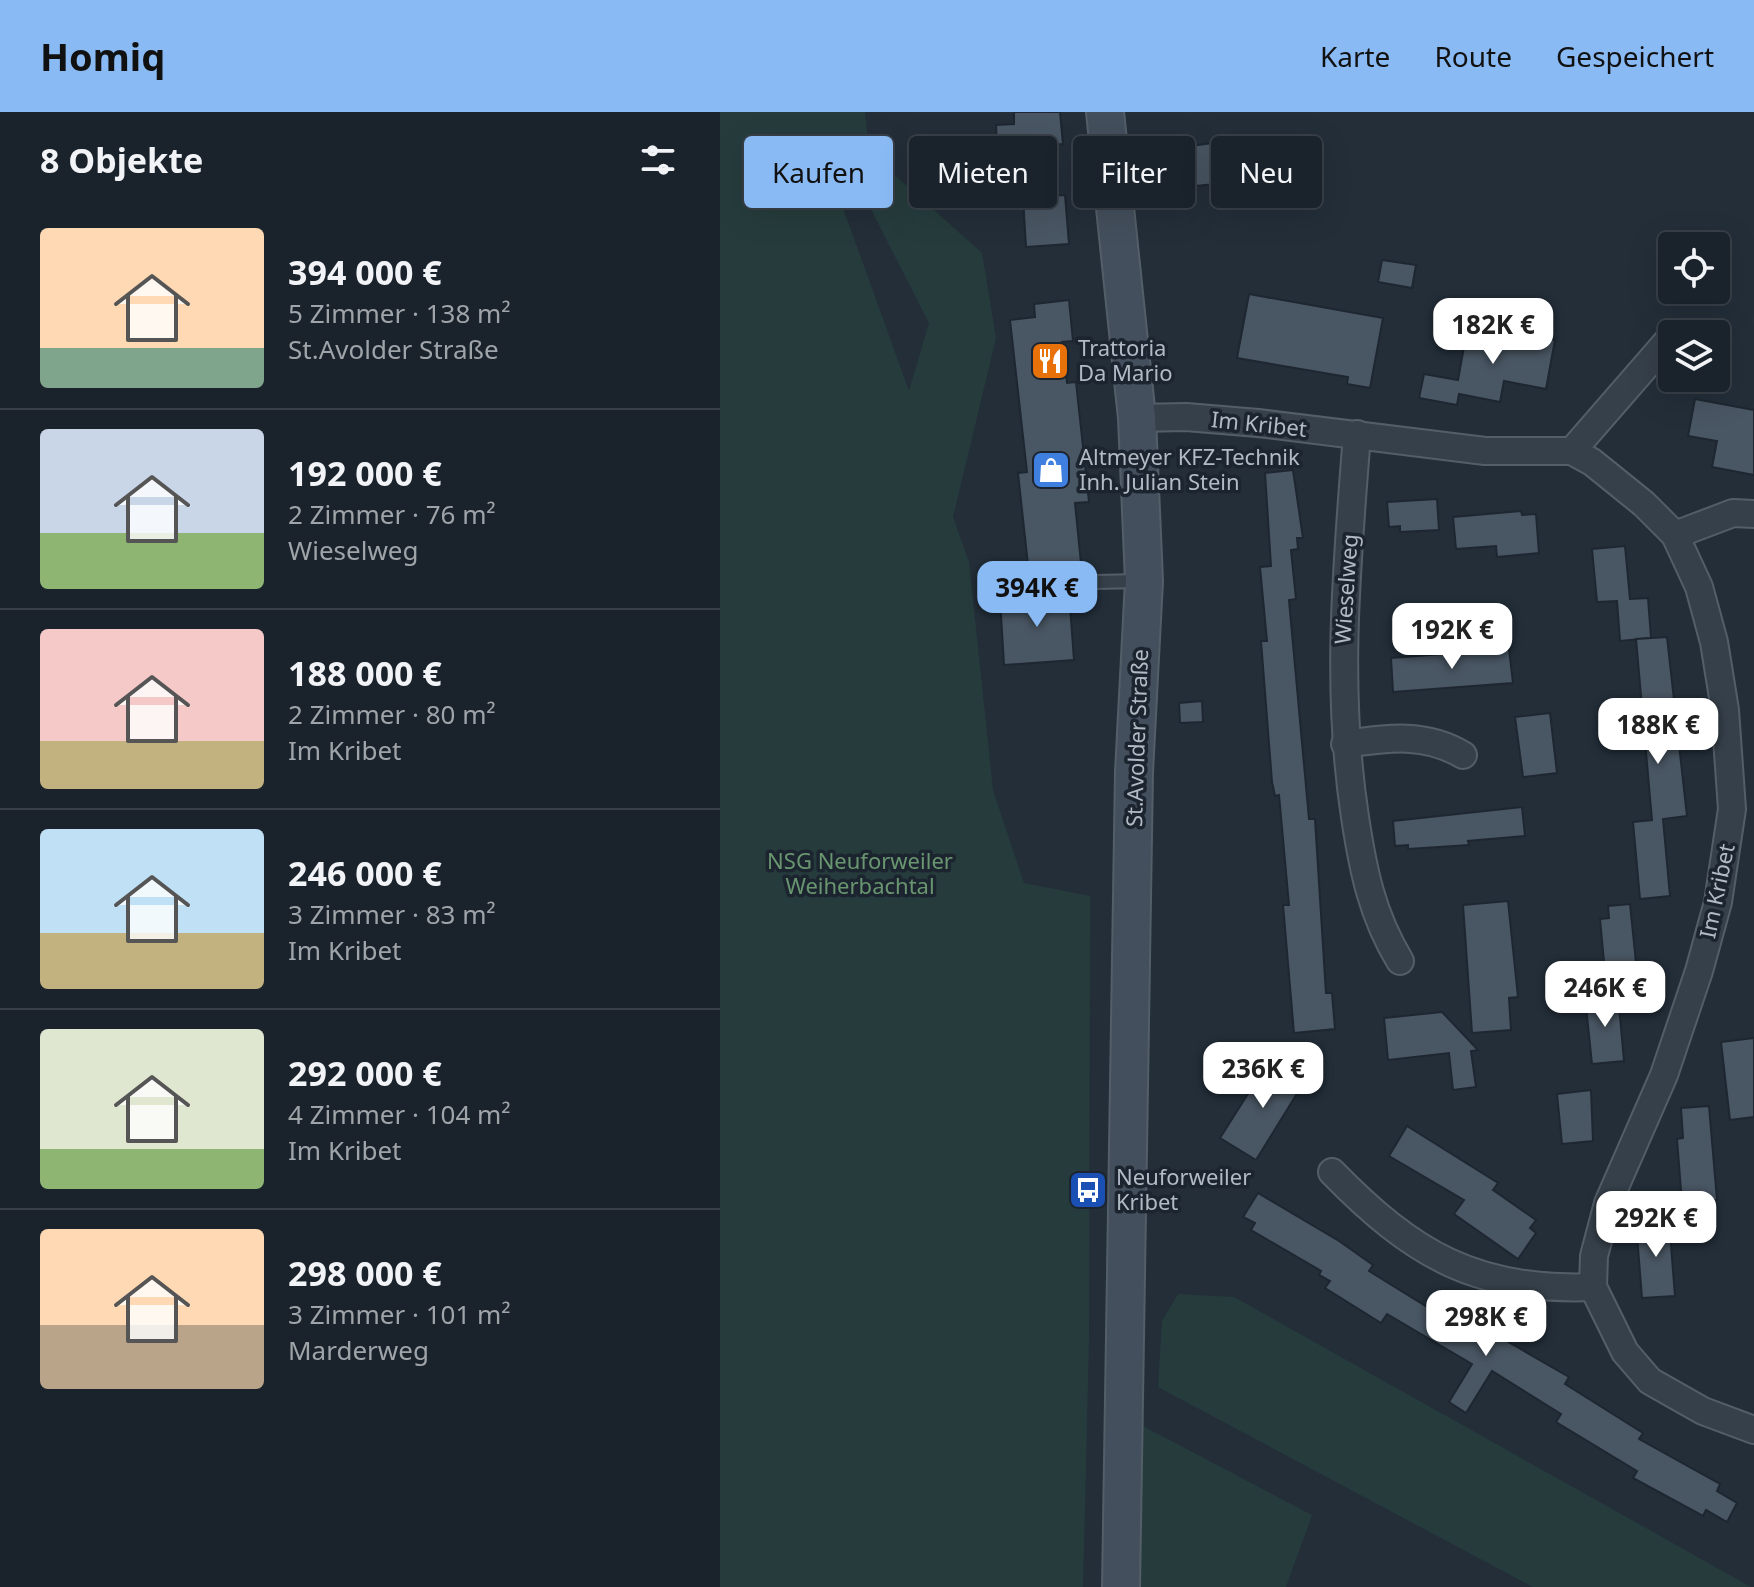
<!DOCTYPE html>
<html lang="de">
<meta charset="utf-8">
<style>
:root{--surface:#1a222b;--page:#232a33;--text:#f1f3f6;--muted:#9fa4a9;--line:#383f47;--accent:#89baf4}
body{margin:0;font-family:"Noto Sans",sans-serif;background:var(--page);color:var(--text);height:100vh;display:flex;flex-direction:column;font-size:30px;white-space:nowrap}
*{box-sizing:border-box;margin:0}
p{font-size:26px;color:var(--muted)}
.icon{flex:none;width:44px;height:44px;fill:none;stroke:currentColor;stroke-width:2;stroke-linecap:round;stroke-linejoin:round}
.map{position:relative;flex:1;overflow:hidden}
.panel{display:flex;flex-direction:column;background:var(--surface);width:720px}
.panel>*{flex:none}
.hud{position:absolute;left:24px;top:24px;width:760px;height:72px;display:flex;gap:16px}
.fabs{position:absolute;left:938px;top:120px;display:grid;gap:16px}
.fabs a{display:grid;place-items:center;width:72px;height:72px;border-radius:8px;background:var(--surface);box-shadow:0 8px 32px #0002,0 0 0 2px var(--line);font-size:40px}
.price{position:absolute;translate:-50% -68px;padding:0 18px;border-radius:16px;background:#fff;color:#222;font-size:26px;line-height:52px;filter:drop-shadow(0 2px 4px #0008)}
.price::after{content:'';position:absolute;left:50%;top:48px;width:24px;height:18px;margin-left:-12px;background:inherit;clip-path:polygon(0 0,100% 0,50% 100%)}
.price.on{background:var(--accent);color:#111}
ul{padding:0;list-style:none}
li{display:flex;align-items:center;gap:24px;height:200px;padding:0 40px}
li+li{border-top:2px solid var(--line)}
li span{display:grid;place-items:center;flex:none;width:224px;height:160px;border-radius:8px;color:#555}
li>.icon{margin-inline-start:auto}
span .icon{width:96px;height:96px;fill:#fffc;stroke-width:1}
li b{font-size:34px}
h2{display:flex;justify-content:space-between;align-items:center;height:96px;padding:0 40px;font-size:34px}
.chip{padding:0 28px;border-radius:8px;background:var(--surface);box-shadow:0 8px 32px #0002,0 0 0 2px var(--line);font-size:28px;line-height:72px}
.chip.on{background:var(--accent);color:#111}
header{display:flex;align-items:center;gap:48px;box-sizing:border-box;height:112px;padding:0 40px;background:var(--accent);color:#111}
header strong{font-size:38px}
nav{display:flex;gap:44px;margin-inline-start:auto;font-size:28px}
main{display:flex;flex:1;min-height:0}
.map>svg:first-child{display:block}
</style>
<header>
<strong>Homiq</strong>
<nav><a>Karte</a><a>Route</a><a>Gespeichert</a></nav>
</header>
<main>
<section class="panel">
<h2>8 Objekte<svg class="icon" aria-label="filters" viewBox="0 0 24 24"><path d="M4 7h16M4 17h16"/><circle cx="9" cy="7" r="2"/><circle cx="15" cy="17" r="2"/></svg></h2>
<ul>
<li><span style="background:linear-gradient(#ffd9b3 75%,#7fa58c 0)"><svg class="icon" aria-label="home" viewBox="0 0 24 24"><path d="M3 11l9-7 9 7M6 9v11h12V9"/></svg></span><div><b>394 000 €</b><p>5 Zimmer · 138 m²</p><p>St.Avolder Straße</p></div></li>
<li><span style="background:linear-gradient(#c9d6e8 65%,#8fb573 0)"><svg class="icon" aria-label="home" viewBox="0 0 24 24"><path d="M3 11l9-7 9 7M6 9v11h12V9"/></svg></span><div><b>192 000 €</b><p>2 Zimmer · 76 m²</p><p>Wieselweg</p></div></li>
<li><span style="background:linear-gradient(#f6c9c9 70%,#c2b280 0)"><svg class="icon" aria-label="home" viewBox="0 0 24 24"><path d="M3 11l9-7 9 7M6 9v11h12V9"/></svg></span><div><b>188 000 €</b><p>2 Zimmer · 80 m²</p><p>Im Kribet</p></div></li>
<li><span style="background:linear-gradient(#bfe0f5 65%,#c2b280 0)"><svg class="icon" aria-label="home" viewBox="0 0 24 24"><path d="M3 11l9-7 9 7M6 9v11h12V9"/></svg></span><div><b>246 000 €</b><p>3 Zimmer · 83 m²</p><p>Im Kribet</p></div></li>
<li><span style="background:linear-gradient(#dfe7d0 75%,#8fb573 0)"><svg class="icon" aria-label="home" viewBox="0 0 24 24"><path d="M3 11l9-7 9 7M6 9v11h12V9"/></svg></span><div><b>292 000 €</b><p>4 Zimmer · 104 m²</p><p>Im Kribet</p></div></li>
<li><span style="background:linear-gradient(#ffd9b3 60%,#b9a48a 0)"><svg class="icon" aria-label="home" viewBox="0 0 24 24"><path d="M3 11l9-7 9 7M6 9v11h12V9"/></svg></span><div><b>298 000 €</b><p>3 Zimmer · 101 m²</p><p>Marderweg</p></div></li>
</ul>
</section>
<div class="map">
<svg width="1034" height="1475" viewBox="0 0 1034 1475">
<rect width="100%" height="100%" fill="#232e39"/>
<g fill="#263c3c" fill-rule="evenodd">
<path d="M0,0H145L149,40L262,141L276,226L233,405L249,450L273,678L304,771L370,784L369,1226L363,1475H0ZM114,71L139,74L209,211L189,279Z"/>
<polygon points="458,1182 514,1185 1031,1475 813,1475 438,1275 442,1209"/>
<polygon points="421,1313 592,1403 566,1475 419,1475"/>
</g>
<g fill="#495663" stroke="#1e2731" stroke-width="2">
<polygon points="294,0 340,0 343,32 277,37 276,13 294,12"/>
<polygon points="513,28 517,70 454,76 450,37"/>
<polygon points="345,83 349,132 306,135 303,86"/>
<polygon points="662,148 696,153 692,176 658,170"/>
<polygon points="529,182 663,206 650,276 627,272 628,265 517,246"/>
<polygon points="349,188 353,229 342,230 347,271 356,270 369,390 355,391 362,461 309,462 298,361 307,360 290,208 315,205 314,192"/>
<polygon points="748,212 835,228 826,277 784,269 780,290 739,282 737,293 699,286 704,262 738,268"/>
<polygon points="975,287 1034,298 1034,363 992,355 997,329 968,324"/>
<polygon points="573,358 583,426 577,426 578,437 571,438 576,487 569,488 589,707 595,707 606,881 612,881 615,917 574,921 563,793 569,793 559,683 555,684 552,670 541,529 547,529 540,455 551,454 545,361"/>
<polygon points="717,387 719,418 680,420 680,414 669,415 667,390"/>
<polygon points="801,399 802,403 816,402 819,441 777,445 776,434 736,437 733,405"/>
<polygon points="905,434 910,487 928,486 931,526 900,529 897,489 877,490 872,437"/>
<polygon points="311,480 349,480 354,548 284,553 280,487 312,485"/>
<polygon points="947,525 967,704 943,707 950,784 920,787 913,710 932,708 916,527"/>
<polygon points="789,537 793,571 673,580 671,546"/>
<polygon points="482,589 483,610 460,611 459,591"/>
<polygon points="830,601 837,661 803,665 795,605"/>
<polygon points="802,695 805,724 748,729 749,733 688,737 688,733 675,734 673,709"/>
<polygon points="788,789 798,885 789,886 791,918 752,921 743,793"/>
<polygon points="910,792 919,880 887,882 880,807 889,806 888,794"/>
<polygon points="898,882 904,949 872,952 865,885"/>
<polygon points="722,900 758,938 751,939 756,975 733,978 729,941 668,948 664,906"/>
<polygon points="1034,926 1034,1005 1010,1008 1001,930"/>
<polygon points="559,951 586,967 536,1048 500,1026 543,958 552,963"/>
<polygon points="871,978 873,1029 842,1032 837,982"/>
<polygon points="989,994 997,1088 962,1091 957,1027 963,1026 961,996"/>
<polygon points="687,1014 778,1071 773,1078 816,1108 810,1116 816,1121 798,1147 734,1102 744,1088 669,1044"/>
<polygon points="538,1081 619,1129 653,1153 649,1159 709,1196 714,1187 849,1265 845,1272 923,1321 919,1327 1000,1372 997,1379 1017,1391 1007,1410 986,1398 983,1404 913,1366 917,1359 836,1310 841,1302 772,1259 746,1301 729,1290 752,1252 667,1202 661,1211 605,1176 610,1169 599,1163 601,1159 531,1118 535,1111 523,1105"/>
<polygon points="949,1108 955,1184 922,1186 916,1111"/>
</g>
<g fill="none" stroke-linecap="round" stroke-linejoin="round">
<g stroke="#545e68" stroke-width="16">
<polyline id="lane" points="282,472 421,469"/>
</g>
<g stroke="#545e68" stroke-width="30">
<g id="street">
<polyline points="417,306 466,305 538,311 765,339 852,339 872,350 924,392 955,423 979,475 994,530 1005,598 1012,697 998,790 979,859 944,963 888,1091 874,1144 873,1175 905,1240 930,1269 983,1299 1034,1318"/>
<path d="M637,322C627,452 615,575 635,705C643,758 652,803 680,849"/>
<polyline points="852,339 952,224"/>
<polyline points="955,423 1013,401 1034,402"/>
<path d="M625,632C667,626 705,620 743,643"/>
<path d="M612,1060C692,1142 756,1180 873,1175"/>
</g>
</g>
<g stroke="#545e68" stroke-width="40">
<polyline id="secondary" points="385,0 417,306 424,469 414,660 401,1475"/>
</g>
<use href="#lane" stroke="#36404a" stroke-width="12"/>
<use href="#street" stroke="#36404a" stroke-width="26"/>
<use href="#secondary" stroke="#444f5d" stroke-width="36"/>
</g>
<defs>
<g id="restaurant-square" transform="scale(2)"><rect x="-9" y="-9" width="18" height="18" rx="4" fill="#e8710a" stroke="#1c252f"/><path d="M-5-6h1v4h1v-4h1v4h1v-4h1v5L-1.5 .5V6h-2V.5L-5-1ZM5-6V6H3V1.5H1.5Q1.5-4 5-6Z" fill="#fff"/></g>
<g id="shop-square" transform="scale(2)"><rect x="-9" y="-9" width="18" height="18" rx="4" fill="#3f7fe0" stroke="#1c252f"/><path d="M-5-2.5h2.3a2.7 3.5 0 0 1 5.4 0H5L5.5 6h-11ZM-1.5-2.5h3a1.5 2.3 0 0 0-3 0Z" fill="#fff"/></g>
<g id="bus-square" transform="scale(2)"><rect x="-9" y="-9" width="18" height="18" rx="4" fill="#1a4fb4" stroke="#1c252f"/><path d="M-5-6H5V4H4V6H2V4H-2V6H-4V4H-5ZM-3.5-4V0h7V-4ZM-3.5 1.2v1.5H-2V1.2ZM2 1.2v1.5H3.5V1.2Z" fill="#fff"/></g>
</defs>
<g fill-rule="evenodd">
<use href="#restaurant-square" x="330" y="249"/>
<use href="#shop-square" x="331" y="358"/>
<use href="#bus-square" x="368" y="1078"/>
</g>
<g text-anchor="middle" stroke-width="7" stroke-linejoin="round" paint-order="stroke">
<g font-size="22" fill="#b1bbc6" stroke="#1c252f" text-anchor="start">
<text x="358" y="244">Trattoria<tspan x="358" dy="25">Da Mario</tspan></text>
<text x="359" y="353">Altmeyer KFZ-Technik<tspan x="359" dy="25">Inh. Julian Stein</tspan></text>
<text x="396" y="1073">Neuforweiler<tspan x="396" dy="25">Kribet</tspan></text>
</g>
<g font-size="22" fill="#b1bbc6" stroke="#1c252f">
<text transform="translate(539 312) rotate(6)" y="8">Im Kribet</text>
<text transform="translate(626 477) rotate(-86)" y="8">Wieselweg</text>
<text transform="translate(417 626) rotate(-88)" y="8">St.Avolder Straße</text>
<text transform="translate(997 779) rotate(-78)" y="8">Im Kribet</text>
</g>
<g font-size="22" fill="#699670" stroke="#1c252f">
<text x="140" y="757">NSG Neuforweiler<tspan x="140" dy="25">Weiherbachtal</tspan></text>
</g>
</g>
</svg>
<div class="fabs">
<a><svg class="icon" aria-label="locate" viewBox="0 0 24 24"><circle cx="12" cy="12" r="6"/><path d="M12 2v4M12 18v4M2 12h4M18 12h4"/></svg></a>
<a><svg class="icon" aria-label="layers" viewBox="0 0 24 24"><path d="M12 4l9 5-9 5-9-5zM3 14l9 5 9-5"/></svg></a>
</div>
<b class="price" style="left:773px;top:254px">182K €</b>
<b class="price on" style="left:317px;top:517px">394K €</b>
<b class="price" style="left:732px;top:559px">192K €</b>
<b class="price" style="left:938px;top:654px">188K €</b>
<b class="price" style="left:885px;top:917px">246K €</b>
<b class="price" style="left:543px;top:998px">236K €</b>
<b class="price" style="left:936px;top:1147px">292K €</b>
<b class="price" style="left:766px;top:1246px">298K €</b>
<div class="hud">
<a class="chip on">Kaufen</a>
<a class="chip">Mieten</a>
<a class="chip">Filter</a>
<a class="chip">Neu</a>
</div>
</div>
</main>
